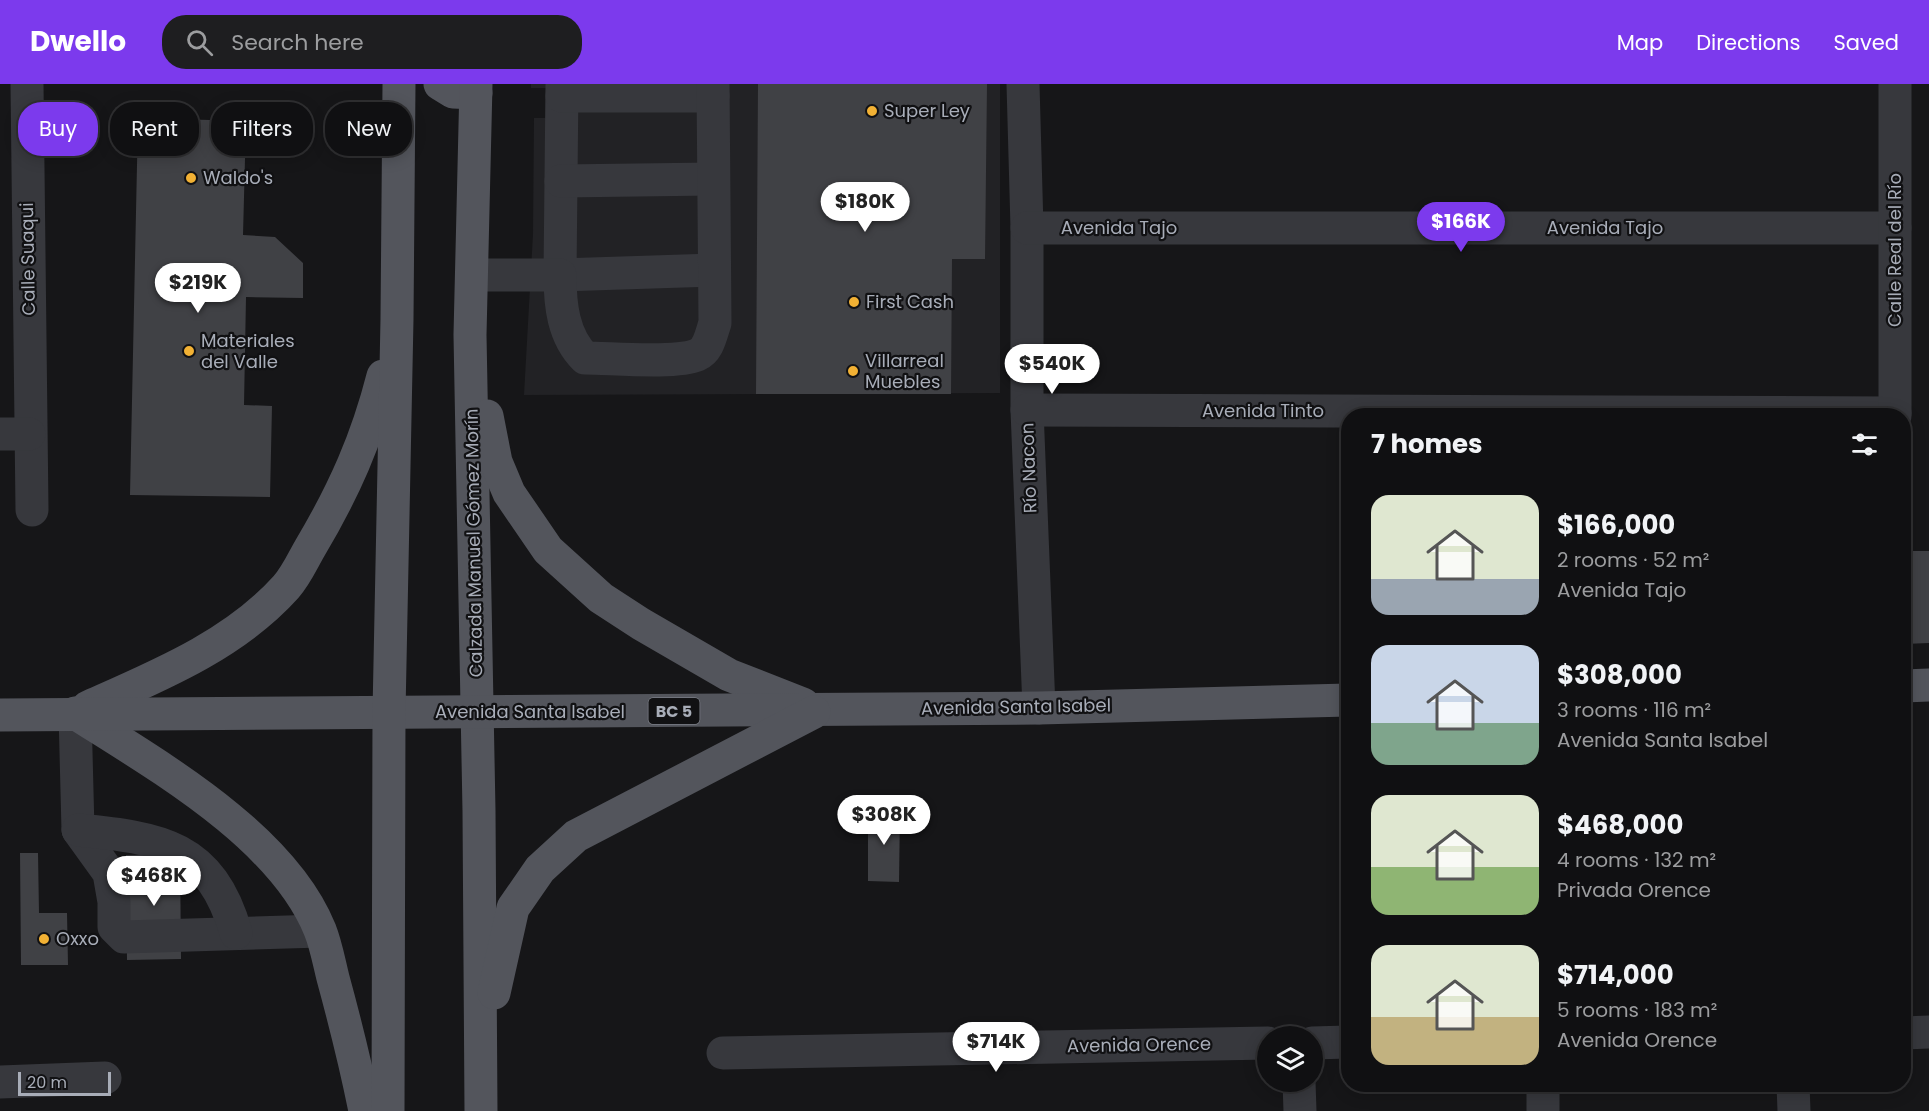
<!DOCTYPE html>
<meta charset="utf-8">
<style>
:root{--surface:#101012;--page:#1e1e20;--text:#f1f3f6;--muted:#9c9d9f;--line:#303032;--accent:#7c3aed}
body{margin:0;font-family:Poppins,sans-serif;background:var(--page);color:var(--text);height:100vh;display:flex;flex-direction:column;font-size:22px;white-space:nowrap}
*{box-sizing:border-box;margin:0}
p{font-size:20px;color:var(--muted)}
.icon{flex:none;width:33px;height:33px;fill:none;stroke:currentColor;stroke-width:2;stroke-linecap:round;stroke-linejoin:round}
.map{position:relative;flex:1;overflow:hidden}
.details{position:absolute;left:1341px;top:324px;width:570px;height:684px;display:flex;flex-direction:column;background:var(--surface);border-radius:24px;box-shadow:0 3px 15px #0003,0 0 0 2px var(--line)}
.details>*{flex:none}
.hud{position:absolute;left:18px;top:18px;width:570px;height:54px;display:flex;gap:12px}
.controls{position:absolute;left:1257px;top:942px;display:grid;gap:12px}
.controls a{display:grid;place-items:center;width:66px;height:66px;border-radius:50%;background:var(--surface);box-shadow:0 3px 15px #0003,0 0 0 2px var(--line);font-size:30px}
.scale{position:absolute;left:18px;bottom:15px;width:93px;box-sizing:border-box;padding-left:6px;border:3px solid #a8adb8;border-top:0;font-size:16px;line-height:21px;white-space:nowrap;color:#a8adb8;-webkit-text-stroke:4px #111113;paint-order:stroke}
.price{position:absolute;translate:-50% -51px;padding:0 14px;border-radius:21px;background:#fff;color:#222;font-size:20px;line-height:39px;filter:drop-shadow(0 2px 3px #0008)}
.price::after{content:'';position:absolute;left:50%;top:36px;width:18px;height:14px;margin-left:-9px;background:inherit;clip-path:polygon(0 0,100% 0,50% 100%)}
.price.active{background:var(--accent);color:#fff}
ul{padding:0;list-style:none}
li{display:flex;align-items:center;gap:18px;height:150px;padding:0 30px}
li span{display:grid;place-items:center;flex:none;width:168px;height:120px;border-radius:18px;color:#555}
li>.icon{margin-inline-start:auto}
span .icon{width:72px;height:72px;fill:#fffc;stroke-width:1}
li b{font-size:26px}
h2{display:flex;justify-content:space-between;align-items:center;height:72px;padding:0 30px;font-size:26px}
.pill{padding:0 21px;border-radius:24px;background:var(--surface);box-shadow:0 3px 15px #0003,0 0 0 2px var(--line);font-size:21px;line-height:54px}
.pill.active{background:var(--accent);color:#fff}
header{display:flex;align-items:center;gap:36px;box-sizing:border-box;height:84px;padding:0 30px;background:var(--accent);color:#fff}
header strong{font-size:28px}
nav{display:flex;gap:33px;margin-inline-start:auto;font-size:21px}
.search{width:420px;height:54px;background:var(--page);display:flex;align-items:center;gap:15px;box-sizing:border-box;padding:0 21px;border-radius:24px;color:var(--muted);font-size:22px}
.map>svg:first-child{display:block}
</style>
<header>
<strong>Dwello</strong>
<div class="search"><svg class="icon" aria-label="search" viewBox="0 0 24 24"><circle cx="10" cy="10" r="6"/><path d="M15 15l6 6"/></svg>Search here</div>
<nav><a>Map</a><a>Directions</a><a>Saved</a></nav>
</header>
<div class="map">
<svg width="1929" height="1027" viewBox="0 0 1929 1027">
<rect width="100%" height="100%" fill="#161618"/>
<polygon fill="#222225" points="531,0 1000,0 1000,309 524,311 533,150 534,34 552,34 556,4 531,4"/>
<g fill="#404145">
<polygon points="758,0 987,0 985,175 952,175 951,310 756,310"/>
<polygon points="138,34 246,37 243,151 275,153 303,179 303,214 246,213 244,321 272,322 270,413 130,411"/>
<polygon points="1904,467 1929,467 1929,559 1904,560"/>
<polygon points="868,726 900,726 899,798 868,797"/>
<polygon points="20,769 38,769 39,829 67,829 68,881 21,881"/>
<polygon points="180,770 181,875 127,876 126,771"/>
</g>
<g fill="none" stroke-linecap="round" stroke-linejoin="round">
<g stroke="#37383d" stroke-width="33">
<polyline points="27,0 32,426"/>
<polyline points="562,0 560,191 714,186"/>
<polyline points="1023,0 1027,144 1027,326 1039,624"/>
<polyline points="562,12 713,12"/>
<polyline points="561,97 713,95"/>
<polyline points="1027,144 1895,144"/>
<path d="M472,191H560C560,221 563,252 585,274C611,274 676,280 697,271C709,266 711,250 715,239L713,0"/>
<polyline points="1027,326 1895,329"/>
<polyline points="1895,332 1895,0"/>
<polyline points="0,350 29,350"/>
<polyline points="75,629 78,746 109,789 114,818 114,843 124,853 320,847"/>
<path d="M78,746C161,754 211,761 236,849"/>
<polyline points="1904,949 1929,948"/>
<polyline points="1312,959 1348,958"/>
<polyline points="723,969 1268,959"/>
<polyline points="0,998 105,994"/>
<polyline points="1299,998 1300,1027"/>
<polyline points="1543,1000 1543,1027"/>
<polyline points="1793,1000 1794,1027"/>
</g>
<g stroke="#53555c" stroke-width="33">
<polyline points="440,0 453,8 476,9"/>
<polyline points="476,0 470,251 479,727 481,1027"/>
<polyline points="487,332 496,378 509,409 548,466 601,514 641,540 729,591 803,620"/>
<polyline points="1904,602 1929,601"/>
<path d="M88,623C158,592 234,561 286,503C296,492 303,476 310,464C344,407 367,355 383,292"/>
<path d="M75,629C158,682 282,752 320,846C326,861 329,878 333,894C345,938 356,982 365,1027"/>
<polyline points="0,631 1039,624 1348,616"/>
<polyline points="494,909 513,824 540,785 576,752 814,628"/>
<polyline points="388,1027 389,628 397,235 399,0"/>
</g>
</g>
<g fill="#f2b134" stroke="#111113" stroke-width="2">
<circle cx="872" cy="27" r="6"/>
<circle cx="191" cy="94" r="6"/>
<circle cx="854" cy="218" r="6"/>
<circle cx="189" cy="267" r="6"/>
<circle cx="853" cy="287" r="6"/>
<circle cx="44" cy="855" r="6"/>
</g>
<g text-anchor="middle" stroke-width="4.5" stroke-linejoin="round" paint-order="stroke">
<rect fill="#111113" stroke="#7b7e86" stroke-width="1.5" x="648.5" y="614" width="51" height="26" rx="4.5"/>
<g font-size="16" font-weight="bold" fill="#a8adb8">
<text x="674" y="633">BC 5</text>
</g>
<g font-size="18" fill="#a8adb8" stroke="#111113" text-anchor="start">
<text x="884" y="33">Super Ley</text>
<text x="203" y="100">Waldo's</text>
<text x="866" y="224">First Cash</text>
<text x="201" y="263">Materiales<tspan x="201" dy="21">del Valle</tspan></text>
<text x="865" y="283">Villarreal<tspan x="865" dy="21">Muebles</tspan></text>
<text x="56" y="861">Oxxo</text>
</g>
<g font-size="18" fill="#a8adb8" stroke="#111113">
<text x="1119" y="150">Avenida Tajo</text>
<text x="1605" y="150">Avenida Tajo</text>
<text transform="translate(1895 166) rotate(-90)" y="6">Calle Real del Río</text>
<text transform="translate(28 175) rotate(-91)" y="6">Calle Suaqui</text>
<text x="1263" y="333">Avenida Tinto</text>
<text transform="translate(1029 384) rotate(-92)" y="6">Río Nacon</text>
<text transform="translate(474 459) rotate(-91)" y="6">Calzada Manuel Gómez Morín</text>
<text transform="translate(1016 623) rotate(-1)" y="6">Avenida Santa Isabel</text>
<text x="530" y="634">Avenida Santa Isabel</text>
<text transform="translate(1139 961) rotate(-1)" y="6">Avenida Orence</text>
</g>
</g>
</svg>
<div class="controls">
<a><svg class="icon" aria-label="layers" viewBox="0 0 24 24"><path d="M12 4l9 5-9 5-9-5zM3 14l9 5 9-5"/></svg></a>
</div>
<div class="scale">20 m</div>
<b class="price" style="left:865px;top:149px">$180K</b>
<b class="price active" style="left:1461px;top:169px">$166K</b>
<b class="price" style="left:198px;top:230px">$219K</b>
<b class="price" style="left:1052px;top:311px">$540K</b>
<b class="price" style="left:884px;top:762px">$308K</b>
<b class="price" style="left:154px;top:823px">$468K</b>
<b class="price" style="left:996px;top:989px">$714K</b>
<div class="hud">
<a class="pill active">Buy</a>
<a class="pill">Rent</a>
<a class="pill">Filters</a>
<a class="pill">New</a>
</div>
<section class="details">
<h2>7 homes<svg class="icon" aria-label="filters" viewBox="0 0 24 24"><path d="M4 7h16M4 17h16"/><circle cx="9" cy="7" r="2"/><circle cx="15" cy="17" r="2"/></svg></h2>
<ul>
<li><span style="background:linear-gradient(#dfe7d0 70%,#9aa5b1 0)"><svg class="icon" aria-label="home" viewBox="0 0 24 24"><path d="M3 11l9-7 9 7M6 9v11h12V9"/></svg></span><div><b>$166,000</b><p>2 rooms · 52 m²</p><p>Avenida Tajo</p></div></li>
<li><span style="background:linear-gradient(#c9d6e8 65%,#7fa58c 0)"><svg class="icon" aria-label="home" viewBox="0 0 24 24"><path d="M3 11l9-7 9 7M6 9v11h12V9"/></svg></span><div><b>$308,000</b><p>3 rooms · 116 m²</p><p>Avenida Santa Isabel</p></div></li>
<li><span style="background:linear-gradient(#dfe7d0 60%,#8fb573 0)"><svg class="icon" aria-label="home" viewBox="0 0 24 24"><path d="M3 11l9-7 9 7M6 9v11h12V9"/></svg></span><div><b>$468,000</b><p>4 rooms · 132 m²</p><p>Privada Orence</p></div></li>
<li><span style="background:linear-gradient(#dfe7d0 60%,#c2b280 0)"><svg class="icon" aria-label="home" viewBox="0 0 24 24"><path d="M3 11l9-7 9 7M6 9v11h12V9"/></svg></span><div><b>$714,000</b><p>5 rooms · 183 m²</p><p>Avenida Orence</p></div></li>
</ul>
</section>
</div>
